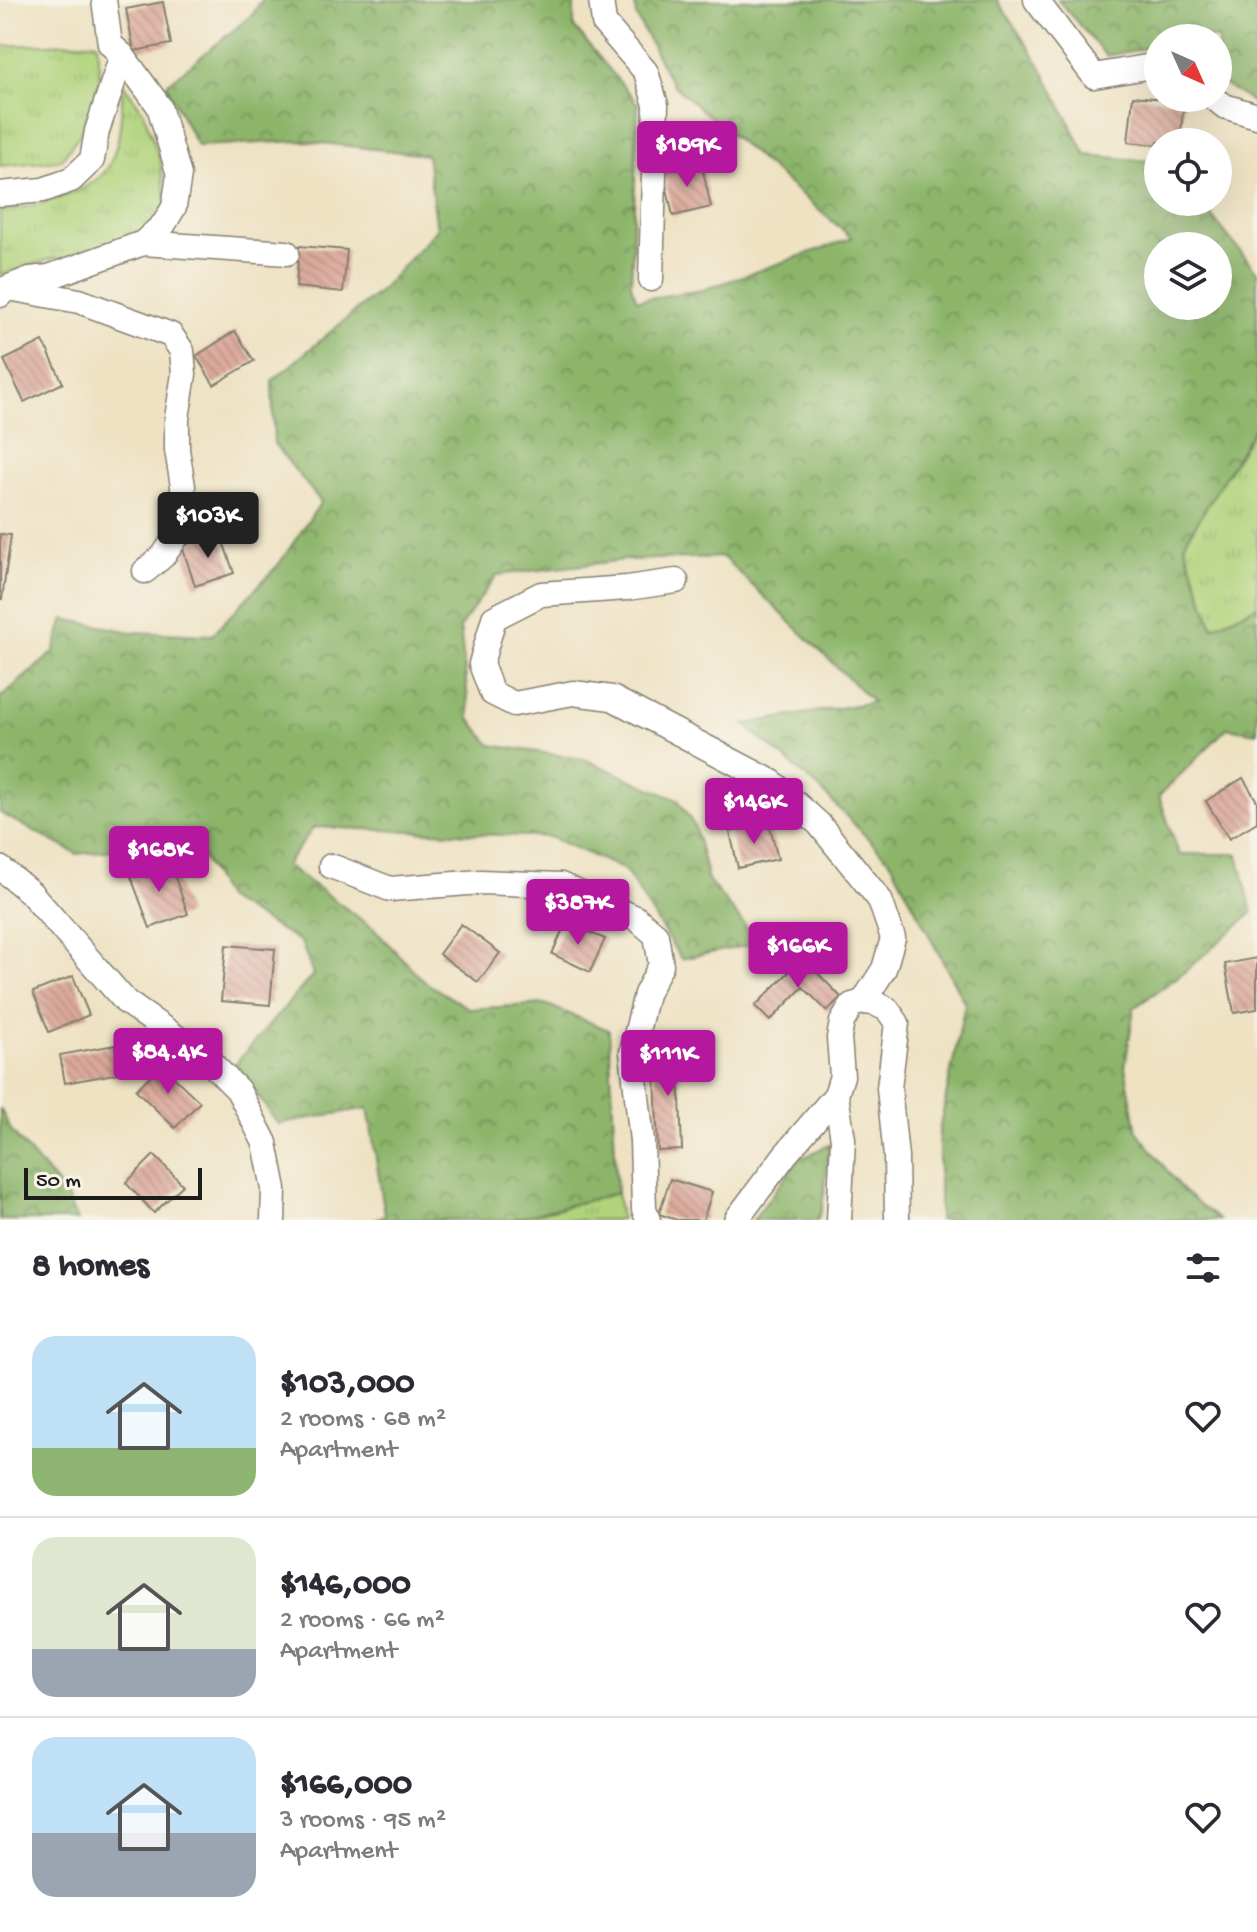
<!DOCTYPE html>
<meta charset="utf-8">
<style>
:root{--surface:#fff;--page:#f7f7f7;--text:#2b2b33;--muted:#7c7c81;--line:#e1e1e2;--accent:#b5179e}
body{margin:0;font-family:"Gochi Hand",sans-serif;background:var(--page);color:var(--text);height:100vh;display:flex;flex-direction:column;font-size:30px;white-space:nowrap}
*{box-sizing:border-box;margin:0}
p{font-size:26px;color:var(--muted)}
.icon{flex:none;width:44px;height:44px;fill:none;stroke:currentColor;stroke-width:2;stroke-linecap:round;stroke-linejoin:round}
.map{position:relative;height:1220px;overflow:hidden}
.drawer{display:flex;flex-direction:column;background:var(--surface);flex:1}
.drawer>*{flex:none}
.needle{width:52px;rotate:135deg}
.fabs{position:absolute;left:1144px;top:24px;display:grid;gap:16px}
.fabs a{display:grid;place-items:center;width:88px;height:88px;border-radius:50%;background:var(--surface);box-shadow:0 8px 32px #0002;font-size:40px}
.scale{position:absolute;left:24px;bottom:20px;width:178px;box-sizing:border-box;padding-left:8px;border:4px solid #1c1c1c;border-top:0;font-size:22px;line-height:28px;white-space:nowrap;color:#1c1c1c;-webkit-text-stroke:6px #f7f3e8;paint-order:stroke}
.price{position:absolute;translate:-50% -68px;padding:0 18px;border-radius:8px;background:var(--accent);color:#fff;font-size:26px;line-height:52px;filter:drop-shadow(0 2px 4px #0008)}
.price::after{content:'';position:absolute;left:50%;top:48px;width:24px;height:18px;margin-left:-12px;background:inherit;clip-path:polygon(0 0,100% 0,50% 100%)}
.price.on{background:#222;color:#fff}
ul{padding:0;list-style:none}
li{display:flex;align-items:center;gap:24px;height:200px;padding:0 32px}
li+li{border-top:2px solid var(--line)}
li span{display:grid;place-items:center;flex:none;width:224px;height:160px;border-radius:24px;color:#555}
li>.icon{margin-inline-start:auto}
span .icon{width:96px;height:96px;fill:#fffc;stroke-width:1}
li b{font-size:34px}
h2{display:flex;justify-content:space-between;align-items:center;height:96px;padding:0 32px;font-size:34px}
.map>svg:first-child{display:block}
</style>
<div class="map">
<svg width="1257" height="1220" viewBox="0 0 1257 1220">
<defs>
<pattern id="grass-tufts" width="24" height="20" patternUnits="userSpaceOnUse" patternTransform="scale(2)"><rect width="24" height="20" fill="#b0d37b"/><path d="M3 7l-1-3M5 7V3M7 7l1-3M15 17l-1-3M17 17v-4M19 17l1-3" fill="none" stroke="#97b56a"/></pattern>
<pattern id="forest-crowns" width="20" height="18" patternUnits="userSpaceOnUse" patternTransform="scale(2)"><rect width="20" height="18" fill="#8cb56b"/><path d="M2 6a3 3 0 1 1 6 0M12 15a3 3 0 1 1 6 0" fill="none" stroke="#729257"/></pattern>
<pattern id="building-back-hatch" width="6" height="6" patternUnits="userSpaceOnUse" patternTransform="scale(2)"><rect width="6" height="6" fill="#daa89a"/><path d="M-1 5l2 2M0 0l6 6M5-1l2 2" fill="none" stroke="#ba9084"/></pattern>
</defs>
<rect width="100%" height="100%" fill="#f7f3e8"/>
<filter id="ink" filterUnits="userSpaceOnUse"><feTurbulence type="fractalNoise" baseFrequency=".0125" numOctaves="2"/><feDisplacementMap in="SourceGraphic" scale="16" xChannelSelector="R" yChannelSelector="G"/><feConvolveMatrix kernelMatrix="1 2 1 2 8 2 1 2 1" color-interpolation-filters="sRGB"/></filter>
<filter id="wash" filterUnits="userSpaceOnUse"><feTurbulence type="fractalNoise" baseFrequency=".006" numOctaves="4" result="noise"/><feDisplacementMap in="SourceGraphic" scale="32" xChannelSelector="R" yChannelSelector="G"/><feGaussianBlur stdDeviation="1.8" result="paint"/><feColorMatrix in="noise" values="0 0 0 0 0 0 0 0 0 0 0 0 0 0 0 0 0 1.4 0 .05"/><feComposite in="paint" operator="in"/></filter>
<g filter="url(#wash)">
<rect width="100%" height="100%" fill="#eee2c3"/>
<g fill="url(#grass-tufts)" stroke="#66784c" stroke-width="2">
<polygon points="97,42 100,80 81,132 61,160 0,166 0,46"/>
<path d="M123,84L143,111L160,160L167,206L140,236L91,263L54,258L0,275V209C27,211 92,192 107,169C122,144 121,112 123,84Z"/>
<polygon points="1257,424 1257,606 1213,628 1184,544"/>
<polygon points="617,1193 621,1220 512,1220"/>
</g>
<g fill="url(#forest-crowns)" stroke="#546844" stroke-width="2" fill-rule="evenodd">
<path d="M262,0H574V27L638,104L631,285L637,300L703,290L852,238L672,84L636,16L635,0H997L1041,66L1086,155L1148,161L1158,169V202H1196L1211,215L1257,272V424L1184,544L1213,627L1257,606V733L1227,728L1159,796L1179,854H1238L1252,913L1183,973L1134,1008L1125,1067L1137,1131L1183,1191L1219,1220H939V1131L965,1004L891,862L816,785L744,724L873,702L723,557L625,560L497,575L460,627L470,719L491,745L584,759L678,800L695,827L708,880L759,943L681,959L625,870L550,837L314,827L286,865L373,928L425,982L470,1009L545,1004L609,1030L617,1193L512,1220H373L385,1215L368,1108L278,1124L235,1064L313,975L301,942L225,898L194,841L77,854L0,813V698L54,652L64,619L132,632L212,635L279,564L321,502L274,444L272,381L382,289L437,229L427,155L304,141L197,146L166,85L252,15ZM1158,246H1218V306H1158Z"/>
<polygon points="1058,0 1257,0 1257,105 1218,81 1218,38 1158,38 1158,46 1106,56"/>
<polygon points="0,1108 11,1131 65,1193 77,1220 0,1220"/>
<polygon points="830,1144 822,1209 817,1220 753,1220 798,1160"/>
</g>
<g id="blocks">
<g fill="url(#building-back-hatch)">
<polygon points="163,2 171,44 134,51 126,9"/>
<polygon points="1133,96 1184,101 1180,142 1158,142 1158,145 1128,142"/>
<polygon points="701,162 711,207 673,216 663,171"/>
<polygon points="299,246 347,250 343,292 296,287"/>
<polygon points="235,331 254,361 214,385 196,356"/>
<polygon points="43,341 63,383 24,402 4,360"/>
<polygon points="220,533 234,573 195,586 182,546"/>
<polygon points="0,534 11,535 2,599 0,599"/>
<polygon points="1243,778 1257,801 1257,822 1229,839 1206,801"/>
<polygon points="769,823 778,859 738,868 730,832"/>
<polygon points="169,860 188,914 150,928 130,874"/>
<polygon points="566,922 605,939 590,972 552,954"/>
<polygon points="461,924 500,953 478,982 439,954"/>
<polygon points="226,945 275,949 270,1005 221,1001"/>
<polygon points="803,958 841,997 827,1011 803,987 770,1021 755,1006"/>
<polygon points="1257,958 1257,1009 1234,1013 1225,964"/>
<polygon points="73,976 89,1015 49,1032 33,992"/>
<polygon points="115,1045 120,1073 65,1083 60,1055"/>
<polygon points="678,1045 682,1150 658,1151 654,1047"/>
<polygon points="161,1065 200,1102 175,1128 136,1090"/>
<polygon points="154,1155 183,1185 154,1213 126,1183"/>
<polygon points="670,1179 712,1192 703,1220 677,1220 659,1214"/>
</g>
</g>
</g>
<g filter="url(#ink)">
<use href="#blocks" fill-opacity="0" stroke="#857f70" stroke-width="2"/>
<g fill="none" stroke-linecap="round" stroke-linejoin="round">
<g stroke="#857f70" stroke-width="27">
<g id="minor">
<polyline points="601,0 604,23 646,72 656,105 651,279"/>
<polyline points="1036,0 1094,76 1158,65"/>
<polyline points="1214,98 1224,106 1257,116"/>
<polyline points="0,194 43,190 71,180 92,160 97,131 122,55"/>
<polyline points="143,243 287,253"/>
<polyline points="14,289 79,301 171,335 182,351 184,374 177,418 177,450 183,486 182,508 177,536 163,556 145,571"/>
<polyline points="0,295 7,288 30,279 49,277 143,243 164,224 174,207 179,175 159,106 122,55 110,44 104,0"/>
<polyline points="676,581 627,588 541,594 494,618 481,664 492,693 514,704 573,693 612,698 772,782 819,824 880,900 893,938 884,969 863,1002"/>
<polyline points="331,866 390,889 481,882 561,885 636,918 656,935 661,965 646,994 632,1052 642,1141 644,1209 648,1220"/>
<polyline points="0,868 30,892 126,1002 206,1058 238,1090 265,1143 274,1189 273,1220"/>
<polyline points="836,1095 843,1139 839,1220"/>
<polyline points="736,1220 785,1155 836,1095 842,1076 839,1038 842,1022 852,1005 863,1002 874,1003 887,1009 897,1023 889,1088 896,1157 897,1220"/>
</g>
</g>
<use href="#minor" stroke="#fff" stroke-width="24"/>
</g>
</g>
</svg>
<div class="fabs">
<a><svg class="needle" viewBox="-14 -14 28 28"><path d="M0-13l5 13h-10z" fill="#e53935"/><path d="M0 13l5-13h-10z" fill="#7c7c81"/></svg></a>
<a><svg class="icon" aria-label="locate" viewBox="0 0 24 24"><circle cx="12" cy="12" r="6"/><path d="M12 2v4M12 18v4M2 12h4M18 12h4"/></svg></a>
<a><svg class="icon" aria-label="layers" viewBox="0 0 24 24"><path d="M12 4l9 5-9 5-9-5zM3 14l9 5 9-5"/></svg></a>
</div>
<div class="scale">50 m</div>
<b class="price" style="left:687px;top:189px">$189K</b>
<b class="price on" style="left:208px;top:560px">$103K</b>
<b class="price" style="left:754px;top:846px">$146K</b>
<b class="price" style="left:159px;top:894px">$168K</b>
<b class="price" style="left:578px;top:947px">$387K</b>
<b class="price" style="left:798px;top:990px">$166K</b>
<b class="price" style="left:168px;top:1096px">$84.4K</b>
<b class="price" style="left:668px;top:1098px">$111K</b>
</div>
<section class="drawer">
<h2>8 homes<svg class="icon" aria-label="filters" viewBox="0 0 24 24"><path d="M4 7h16M4 17h16"/><circle cx="9" cy="7" r="2"/><circle cx="15" cy="17" r="2"/></svg></h2>
<ul>
<li><span style="background:linear-gradient(#bfe0f5 70%,#8fb573 0)"><svg class="icon" aria-label="home" viewBox="0 0 24 24"><path d="M3 11l9-7 9 7M6 9v11h12V9"/></svg></span><div><b>$103,000</b><p>2 rooms · 68 m²</p><p>Apartment</p></div><svg class="icon" aria-label="heart" viewBox="0 0 24 24"><path d="M12 20l-8-8c-3-5 5-10 8-4 3-6 11-1 8 4z"/></svg></li>
<li><span style="background:linear-gradient(#dfe7d0 70%,#9aa5b1 0)"><svg class="icon" aria-label="home" viewBox="0 0 24 24"><path d="M3 11l9-7 9 7M6 9v11h12V9"/></svg></span><div><b>$146,000</b><p>2 rooms · 66 m²</p><p>Apartment</p></div><svg class="icon" aria-label="heart" viewBox="0 0 24 24"><path d="M12 20l-8-8c-3-5 5-10 8-4 3-6 11-1 8 4z"/></svg></li>
<li><span style="background:linear-gradient(#bfe0f5 60%,#9aa5b1 0)"><svg class="icon" aria-label="home" viewBox="0 0 24 24"><path d="M3 11l9-7 9 7M6 9v11h12V9"/></svg></span><div><b>$166,000</b><p>3 rooms · 95 m²</p><p>Apartment</p></div><svg class="icon" aria-label="heart" viewBox="0 0 24 24"><path d="M12 20l-8-8c-3-5 5-10 8-4 3-6 11-1 8 4z"/></svg></li>
</ul>
</section>
